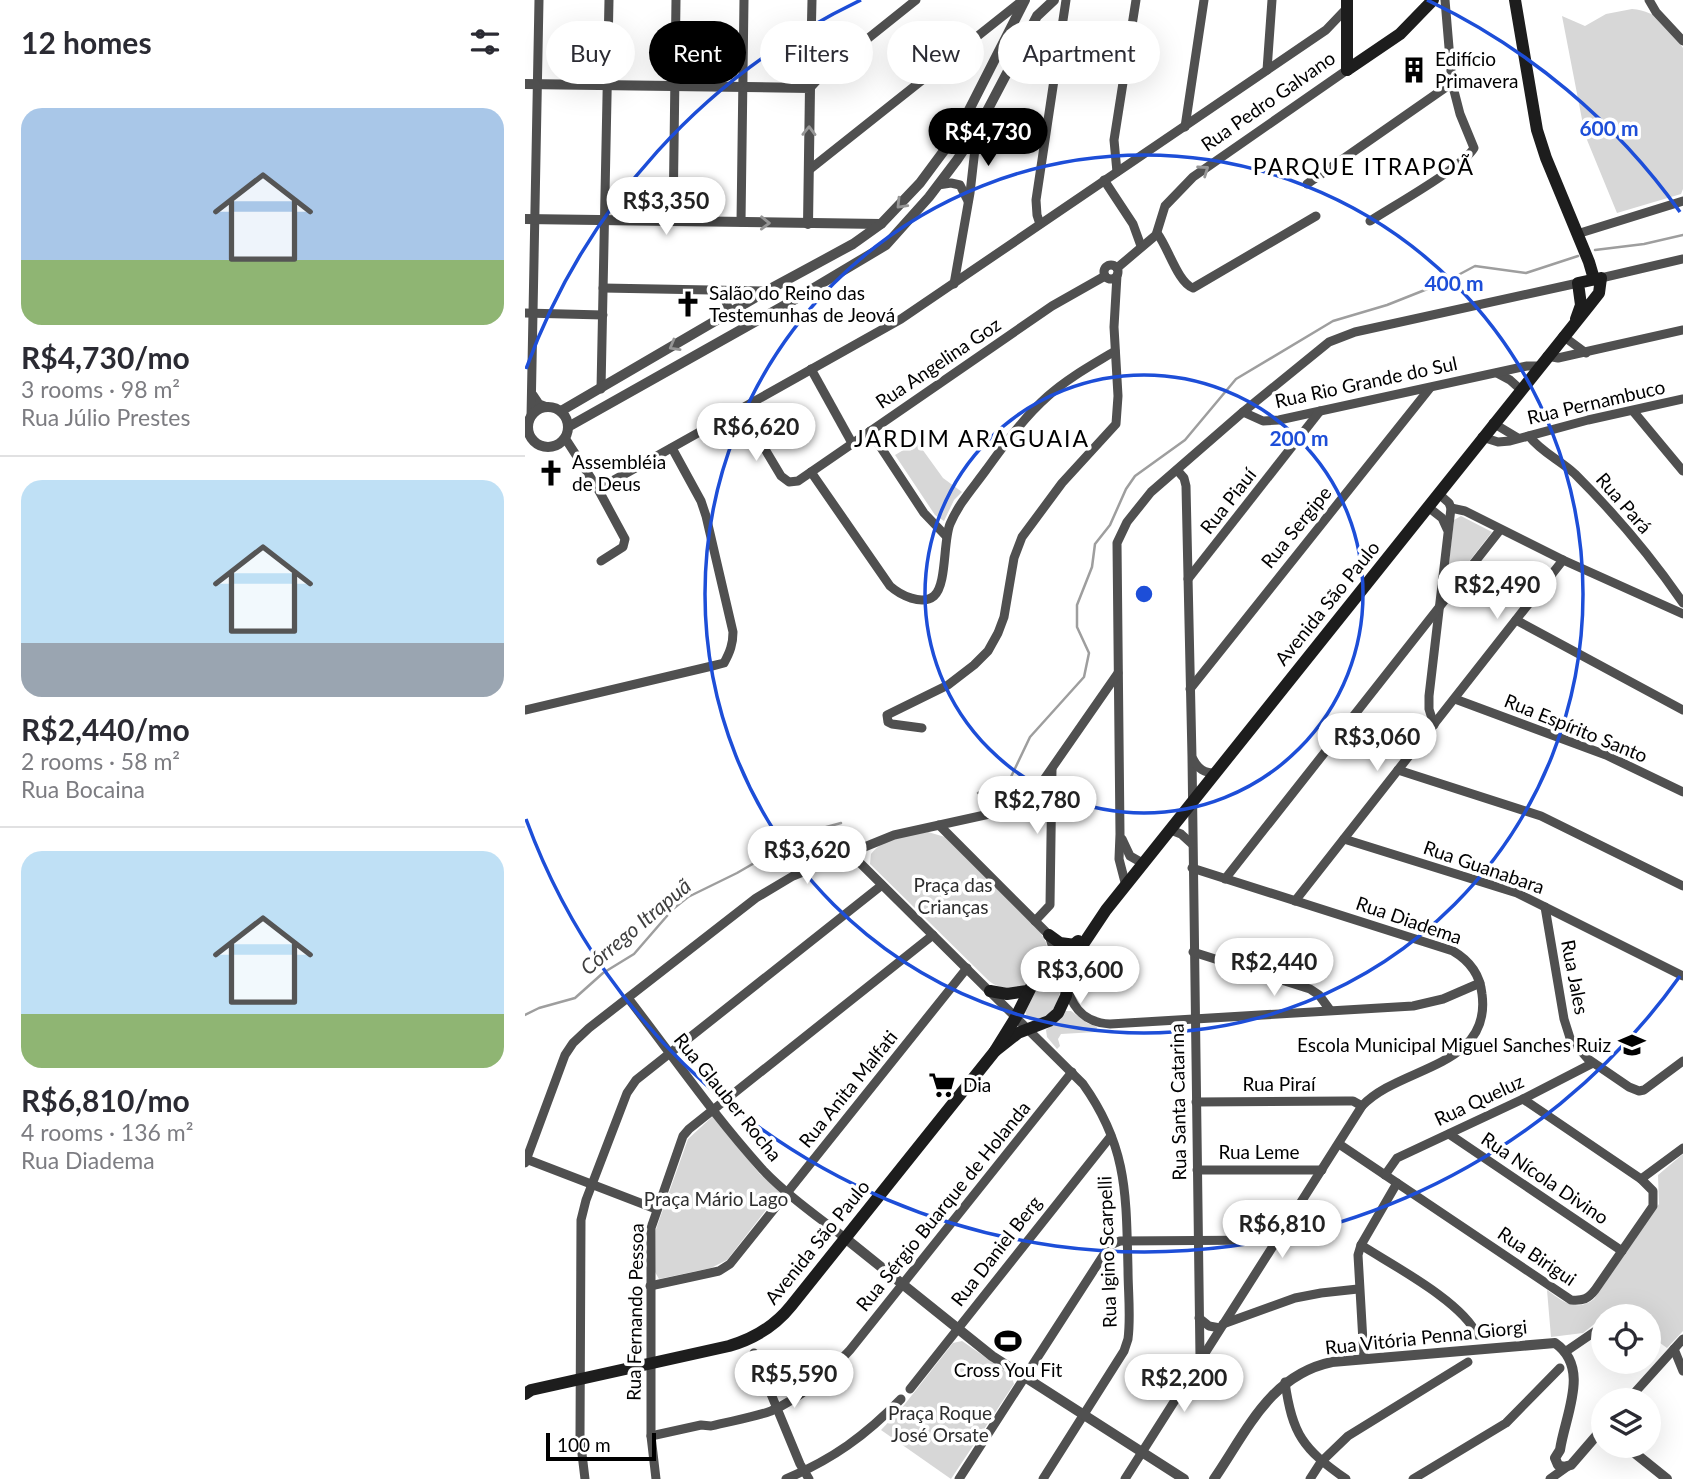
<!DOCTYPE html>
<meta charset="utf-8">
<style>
:root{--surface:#fff;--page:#f2f2f3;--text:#2b2b33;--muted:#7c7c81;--line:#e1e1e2;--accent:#000}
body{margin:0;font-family:Lato,sans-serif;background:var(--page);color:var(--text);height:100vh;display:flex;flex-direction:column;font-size:26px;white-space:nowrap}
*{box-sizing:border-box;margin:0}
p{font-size:23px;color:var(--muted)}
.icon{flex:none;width:38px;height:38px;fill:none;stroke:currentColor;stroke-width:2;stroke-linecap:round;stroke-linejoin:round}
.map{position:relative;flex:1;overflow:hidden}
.side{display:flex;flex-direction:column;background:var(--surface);width:525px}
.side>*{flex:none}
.hud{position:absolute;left:21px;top:21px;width:665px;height:63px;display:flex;gap:14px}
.tools{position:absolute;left:1066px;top:1304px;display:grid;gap:14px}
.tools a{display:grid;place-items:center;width:70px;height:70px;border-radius:50%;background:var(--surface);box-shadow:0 7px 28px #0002;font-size:35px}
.scale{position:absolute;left:21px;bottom:18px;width:110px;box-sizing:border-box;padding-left:7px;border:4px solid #000;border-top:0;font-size:19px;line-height:24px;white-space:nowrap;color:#000;-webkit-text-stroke:5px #fff;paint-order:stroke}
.price{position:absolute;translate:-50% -60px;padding:0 16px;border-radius:24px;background:#fff;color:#222;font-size:23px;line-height:46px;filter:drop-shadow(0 2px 4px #0008)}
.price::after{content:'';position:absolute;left:50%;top:42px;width:21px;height:16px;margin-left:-10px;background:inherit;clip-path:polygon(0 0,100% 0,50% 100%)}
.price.selected{background:var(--accent);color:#fff}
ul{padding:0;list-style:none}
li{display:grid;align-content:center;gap:14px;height:371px;padding:0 21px}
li+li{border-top:2px solid var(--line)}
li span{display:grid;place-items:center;height:217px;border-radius:21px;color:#555}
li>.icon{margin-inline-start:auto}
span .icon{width:126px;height:126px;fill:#fffc;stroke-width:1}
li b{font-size:30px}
h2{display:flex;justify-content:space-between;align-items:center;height:84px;padding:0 21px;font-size:30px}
.pill{padding:0 24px;border-radius:32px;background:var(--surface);box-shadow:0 7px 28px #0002;font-size:24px;line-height:63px}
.pill.selected{background:var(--accent);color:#fff}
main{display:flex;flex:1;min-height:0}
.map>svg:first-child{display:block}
</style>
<main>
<section class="side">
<h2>12 homes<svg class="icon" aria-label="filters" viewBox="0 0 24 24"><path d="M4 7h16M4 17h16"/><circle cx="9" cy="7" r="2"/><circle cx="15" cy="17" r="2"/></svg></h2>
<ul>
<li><span style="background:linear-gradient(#a9c7e8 70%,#8fb573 0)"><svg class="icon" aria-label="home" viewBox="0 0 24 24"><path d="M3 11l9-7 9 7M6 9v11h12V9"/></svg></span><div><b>R$4,730/mo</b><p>3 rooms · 98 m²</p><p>Rua Júlio Prestes</p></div></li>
<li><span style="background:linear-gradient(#bfe0f5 75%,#9aa5b1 0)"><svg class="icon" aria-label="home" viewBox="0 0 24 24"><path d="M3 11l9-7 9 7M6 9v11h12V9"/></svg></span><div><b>R$2,440/mo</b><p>2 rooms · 58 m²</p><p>Rua Bocaina</p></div></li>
<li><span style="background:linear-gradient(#bfe0f5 75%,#8fb573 0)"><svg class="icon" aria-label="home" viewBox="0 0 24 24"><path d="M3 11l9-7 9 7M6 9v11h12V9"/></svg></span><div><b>R$6,810/mo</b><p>4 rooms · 136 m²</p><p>Rua Diadema</p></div></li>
</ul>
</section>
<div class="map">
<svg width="1158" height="1479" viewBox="0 0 1158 1479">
<rect width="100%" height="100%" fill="#fff"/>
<g fill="#d7d7d7">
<path d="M1107,9C1134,11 1144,28 1158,48V189L1156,194L1092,213L1060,135L1037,16L1060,26L1081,14Z"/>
<polygon points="392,442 418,478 437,492 429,500 419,521 410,515 370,455"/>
<polygon points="936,516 967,532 928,582 925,584 922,580 929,520"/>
<path d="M403,832L420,837L515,932C518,937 522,942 522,948C523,957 504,986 494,988C484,991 471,987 463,980L345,864L346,854C358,838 384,835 403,832Z"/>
<path d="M527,973L532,974L537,983C534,1001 526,1024 504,1020L500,1012C506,997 511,980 527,973Z"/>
<polygon points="540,1011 546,1011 562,1023 572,1027 571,1032 536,1034 533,1039 535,1046 532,1049 522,1037 521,1030"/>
<polygon points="188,1116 234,1173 255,1192 202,1260 186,1268 134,1279 130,1272 131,1229 163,1139"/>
<path d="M1158,1154V1331L1142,1348L1124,1335V1316H1096L1087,1310L1058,1333L1026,1337L1022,1290C1037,1301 1051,1313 1069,1299L1134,1204L1133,1175Z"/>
<polygon points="437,1341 486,1375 489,1384 426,1479 356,1430 376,1409 428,1343"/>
</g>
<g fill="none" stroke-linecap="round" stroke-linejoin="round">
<g stroke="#9e9e9e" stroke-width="2.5">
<polyline points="1070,250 1119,244 1158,235"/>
<polyline points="453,793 472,788 485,779 505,737 559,677 564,653 552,627 552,605 567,567 570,544 585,525 601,489 610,476 660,440 711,379 808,321 862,305 920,282 950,266 1001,273 1053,256"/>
<polyline points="0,1015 14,1008 50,998 78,973 109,954 148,909 163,897 212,873 283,832 316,823"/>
</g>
<g stroke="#505050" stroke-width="9">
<polyline points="1124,0 1131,12 1158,41"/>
<polyline points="742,70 747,0"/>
<polyline points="285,88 296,76 391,0"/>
<polyline points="285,88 287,0"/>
<polyline points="660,127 679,0"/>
<polyline points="284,170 498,0"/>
<polyline points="592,172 589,140 611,0"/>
<polyline points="579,180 608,224 616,246"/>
<polyline points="782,184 927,83"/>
<polyline points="413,185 426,183 435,185 443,201"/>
<polyline points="148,221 151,0"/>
<path d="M845,221C868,206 938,167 949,148L935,114L927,83L920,0"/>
<polyline points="216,222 219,0"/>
<polyline points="515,224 512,215 511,200 541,0"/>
<path d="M632,233C643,247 653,283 668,288L791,216"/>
<polyline points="1052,234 1158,201"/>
<circle cx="586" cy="272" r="7"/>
<polyline points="592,268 631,235 640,206 668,177 822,70"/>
<polyline points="1076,278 1158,259"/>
<polyline points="429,284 445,193 452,131"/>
<polyline points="78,288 241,291"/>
<polyline points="188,291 200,299 205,313"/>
<polyline points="0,313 78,315"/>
<polyline points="1038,336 1061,353"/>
<polyline points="1022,356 1033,358 1158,330"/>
<polyline points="286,369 327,443"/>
<polyline points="972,373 985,380 995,389"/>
<polyline points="76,389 84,0"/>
<polyline points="8,395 14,404 22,407"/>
<polyline points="216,409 256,476 264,482 273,481 527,306 580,276"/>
<polyline points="1108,411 1158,471"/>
<polyline points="718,412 738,421 754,420 1002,366 1014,366"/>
<polyline points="6,417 14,0"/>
<polyline points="968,423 993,438"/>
<polyline points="345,431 399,513 421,536"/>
<path d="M1004,436C1016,452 1035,460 1050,474C1087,511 1128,559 1158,603"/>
<polyline points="957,437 973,442 985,441 1063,420 1158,399"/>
<polyline points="40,438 73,489 100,539 98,547 76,561"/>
<polyline points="652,470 659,478 661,486 667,757 675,1358"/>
<path d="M286,472L365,586C375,595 397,606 409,596C422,585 418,541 425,524C434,503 448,488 461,470C480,444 499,417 523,396C543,378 567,365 590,351"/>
<polyline points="73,489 376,319 801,30 822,8"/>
<polyline points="903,507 917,518 922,529"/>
<polyline points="926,508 940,511 1038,560 1158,614"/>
<polyline points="663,579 795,411"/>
<polyline points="991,620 1158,710"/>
<polyline points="665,689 905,388"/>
<polyline points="930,699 1081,755 1158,792"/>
<path d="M0,710L187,666L199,663C205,652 208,644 208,632L181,516L176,501L147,448"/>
<polyline points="909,725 904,709 904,696 926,508 924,503 914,494"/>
<polyline points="397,728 367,724 363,722 362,715 423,685 449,665 463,651 473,633 479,617 489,558 497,537 537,483 591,424 593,396 589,327 592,275"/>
<path d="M668,759C673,769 679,773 691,773"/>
<polyline points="873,770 1016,816 1158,886"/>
<polyline points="414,825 524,935 532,961"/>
<polyline points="646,830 656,834 667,844"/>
<polyline points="597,839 605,856 619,864"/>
<polyline points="819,839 992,893 1158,976"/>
<path d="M326,854L558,1084C603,1147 601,1195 603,1269C603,1292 606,1316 603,1339L599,1351L518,1479"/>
<polyline points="700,879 975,530"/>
<polyline points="601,886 594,859 595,834 592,543 602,522 626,492 718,412 804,342 830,332 1053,283"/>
<polyline points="770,901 1038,560"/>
<polyline points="1020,907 1039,1019 1045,1038 1063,1059 1104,1087 1114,1091 1119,1090 1158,1061"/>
<polyline points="510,921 525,905 527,769"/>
<polyline points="668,952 785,989 794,995 805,1010"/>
<path d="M543,991C550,1012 563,1023 585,1024L888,1006L918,999L955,983"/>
<path d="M103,998C147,1055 189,1116 238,1170C263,1196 292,1216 320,1238"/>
<polyline points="998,1099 1116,1179"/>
<polyline points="671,1102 821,1101 828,1101 837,1106"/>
<polyline points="924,1134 1097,1251"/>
<path d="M814,1144L1046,1300C1058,1301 1063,1299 1070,1290L1128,1206V1191L1116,1179L1158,1148"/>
<polyline points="1,1159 131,1209"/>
<polyline points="0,1163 40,1055 48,1043 64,1028 231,898 268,876 369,835 469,813 499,800 520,778 593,673"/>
<polyline points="672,1170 797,1170"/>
<polyline points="860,1175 872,1158 998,1099 1068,1063"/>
<path d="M836,1245C867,1265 938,1302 952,1335"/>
<polyline points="125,1286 194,1271 205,1264 442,968"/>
<polyline points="1089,1316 1091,1315"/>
<polyline points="674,1318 684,1326 695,1328"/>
<polyline points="698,1324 770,1298 796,1293 833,1289"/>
<polyline points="1149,1349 1158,1371"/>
<polyline points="1040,1352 1078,1326"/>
<polyline points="229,1353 275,1464 284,1479"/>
<polyline points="839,1359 833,1255 836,1245 872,1183"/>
<path d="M760,1382C767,1434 778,1449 821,1479"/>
<polyline points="385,1389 586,1136"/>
<polyline points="1103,1400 1158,1339"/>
<path d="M126,1436L176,1425L186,1426C205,1421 227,1418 246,1411C274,1399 304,1373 325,1350L547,1072"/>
<polyline points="60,1479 55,1437 56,1220 61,1200 102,1093 111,1080 357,885"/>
<polyline points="131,1479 126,1436 126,1228 158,1136 164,1129 408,935"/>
<path d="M261,1479C308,1459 340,1436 376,1399"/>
<polyline points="434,1479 585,1245 595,1241 752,1240"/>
<path d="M600,1479L837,1106C874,1066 967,1068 957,994C955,974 945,961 928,951L667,868"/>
<polyline points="785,1479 796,1462 823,1436 943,1362"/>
<polyline points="888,1479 981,1423 1035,1368"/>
<polyline points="1025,1479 1043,1466"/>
</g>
<g stroke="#505050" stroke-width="10">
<polyline points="0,84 285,88 283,224"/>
<polyline points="0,219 356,224"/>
<circle cx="23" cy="427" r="20"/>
<polyline points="36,411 245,289 328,244 356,224 395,183 421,148 442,114 500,0"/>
<polyline points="43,427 267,301 361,245 404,197 432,160 452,130 512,16 529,0"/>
<polyline points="320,1238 467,1356 659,1479"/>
<polyline points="1101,1446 1142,1479"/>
<path d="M689,1479C722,1431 745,1375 807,1362L1030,1343C1066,1368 1040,1415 1035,1450L1030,1458L1033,1465L1038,1467L1046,1465L1078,1428"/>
</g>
<g stroke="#1d1d1d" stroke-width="12">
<polyline points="822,0 822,70"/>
<polyline points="990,0 1012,130 1021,158 1064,262 1069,279"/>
<polyline points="822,70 875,34 908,0"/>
<polyline points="524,935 535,943 550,945"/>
<polyline points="465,991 482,994 502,991"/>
<polyline points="470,1051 493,1033 524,1021 533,1013 541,996 545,968 549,958 581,910 1063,307 1074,293 1076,278 1053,283 1056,305 1051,319"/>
<path d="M0,1394L6,1390L204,1346C228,1339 250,1326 266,1306L470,1051L491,1017L510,979L553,941"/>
</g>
</g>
<defs><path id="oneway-chevron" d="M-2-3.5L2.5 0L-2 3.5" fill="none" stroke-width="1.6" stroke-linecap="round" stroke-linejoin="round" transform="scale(1.75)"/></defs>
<g stroke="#969696">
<use href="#oneway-chevron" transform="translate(284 131) rotate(-89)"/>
<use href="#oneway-chevron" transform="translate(679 170) rotate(-35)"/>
<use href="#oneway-chevron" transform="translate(376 204) rotate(134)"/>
<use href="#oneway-chevron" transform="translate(240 223) rotate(1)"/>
<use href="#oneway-chevron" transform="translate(149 346) rotate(150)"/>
</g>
<g fill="none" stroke="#1d4ed8" stroke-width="3.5">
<circle cx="619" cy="594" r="219"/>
<circle cx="619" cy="594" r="439"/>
<path d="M1155 976A658 658 0 0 1 1 819M1 369A658 658 0 0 1 336 0M902 0A658 658 0 0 1 1155 212"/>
</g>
<defs>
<g id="building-bare" transform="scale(2.1)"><path d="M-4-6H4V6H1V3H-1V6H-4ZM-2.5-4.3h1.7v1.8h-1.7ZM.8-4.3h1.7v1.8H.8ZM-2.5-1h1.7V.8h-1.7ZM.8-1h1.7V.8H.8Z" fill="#000" stroke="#fff" stroke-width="2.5" paint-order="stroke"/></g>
<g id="church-bare" transform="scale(2.1)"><path d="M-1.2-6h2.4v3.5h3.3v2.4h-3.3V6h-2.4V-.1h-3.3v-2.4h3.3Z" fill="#000" stroke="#fff" stroke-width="2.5" paint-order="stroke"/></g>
<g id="school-bare" transform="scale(2.1)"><path d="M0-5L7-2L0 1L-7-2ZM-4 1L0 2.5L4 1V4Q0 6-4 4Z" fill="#000" stroke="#fff" stroke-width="2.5" paint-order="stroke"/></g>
<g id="supermarket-bare" transform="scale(2.1)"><path d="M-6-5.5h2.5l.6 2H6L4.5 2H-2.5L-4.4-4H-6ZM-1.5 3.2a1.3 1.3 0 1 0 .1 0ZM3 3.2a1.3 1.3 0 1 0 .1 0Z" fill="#000" stroke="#fff" stroke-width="2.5" paint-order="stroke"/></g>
<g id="stadium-bare" transform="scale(2.1)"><path d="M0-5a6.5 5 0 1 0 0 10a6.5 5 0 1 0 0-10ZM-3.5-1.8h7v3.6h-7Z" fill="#000" stroke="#fff" stroke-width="2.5" paint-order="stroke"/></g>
</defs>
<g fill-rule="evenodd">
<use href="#building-bare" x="889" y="70"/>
<use href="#church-bare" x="163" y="304"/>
<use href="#church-bare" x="26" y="473"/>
<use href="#school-bare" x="1107" y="1045"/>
<use href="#supermarket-bare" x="417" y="1085"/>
<use href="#stadium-bare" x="483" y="1341"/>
</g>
<g text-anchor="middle" stroke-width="7" stroke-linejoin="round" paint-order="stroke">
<g font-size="19" fill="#000" stroke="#fff" text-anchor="start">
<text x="910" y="66">Edifício<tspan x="910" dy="22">Primavera</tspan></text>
<text x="184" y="300">Salão do Reino das<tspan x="184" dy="22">Testemunhas de Jeová</tspan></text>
<text x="47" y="469">Assembléia<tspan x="47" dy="22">de Deus</tspan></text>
<text x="1086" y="1052" text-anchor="end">Escola Municipal Miguel Sanches Ruiz</text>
<text x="438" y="1092">Dia</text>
<text x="483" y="1377" text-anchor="middle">Cross You Fit</text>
</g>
<g font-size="19" fill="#000" stroke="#fff">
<text transform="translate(743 101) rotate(-35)" y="7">Rua Pedro Galvano</text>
<text transform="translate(413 363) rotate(-34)" y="7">Rua Angelina Goz</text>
<text transform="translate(841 382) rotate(-12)" y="7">Rua Rio Grande do Sul</text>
<text transform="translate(1071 402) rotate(-13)" y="7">Rua Pernambuco</text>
<text transform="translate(703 501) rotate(-52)" y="7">Rua Piauí</text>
<text transform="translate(1099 503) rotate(49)" y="7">Rua Pará</text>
<text transform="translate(771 527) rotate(-51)" y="7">Rua Sergipe</text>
<text transform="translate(802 603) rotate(-51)" y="7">Avenida São Paulo</text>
<text transform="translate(1051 728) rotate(22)" y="7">Rua Espírito Santo</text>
<text transform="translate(959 867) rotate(19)" y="7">Rua Guanabara</text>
<text transform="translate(884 920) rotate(19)" y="7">Rua Diadema</text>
<text transform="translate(1050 977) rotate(79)" y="7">Rua Jales</text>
<text x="754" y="1091">Rua Piraí</text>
<text transform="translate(323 1089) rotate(-51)" y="7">Rua Anita Malfati</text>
<text transform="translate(203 1097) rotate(51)" y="7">Rua Glauber Rocha</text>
<text transform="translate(954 1100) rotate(-25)" y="7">Rua Queluz</text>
<text transform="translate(653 1102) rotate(-91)" y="7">Rua Santa Catarina</text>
<text x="734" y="1159">Rua Leme</text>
<text transform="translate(1020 1178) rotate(34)" y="7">Rua Nícola Divino</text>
<text transform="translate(418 1206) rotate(-51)" y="7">Rua Sérgio Buarque de Holanda</text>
<text transform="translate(292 1242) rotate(-51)" y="7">Avenida São Paulo</text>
<text transform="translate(471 1251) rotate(-52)" y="7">Rua Daniel Berg</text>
<text transform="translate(582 1252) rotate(-92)" y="7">Rua Igino Scarpelli</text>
<text transform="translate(1012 1256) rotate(34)" y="7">Rua Birigui</text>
<text transform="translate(110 1312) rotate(-89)" y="7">Rua Fernando Pessoa</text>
<text transform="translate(901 1337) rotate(-6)" y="7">Rua Vitória Penna Giorgi</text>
</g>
<g font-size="19" fill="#2e2e2e" stroke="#fff">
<text x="428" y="892">Praça das<tspan x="428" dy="22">Crianças</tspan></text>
<text x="191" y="1206">Praça Mário Lago</text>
<text x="415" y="1420">Praça Roque<tspan x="415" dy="22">José Orsate</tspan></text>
</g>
<g font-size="21" font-style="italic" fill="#3f3f3f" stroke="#fff">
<text transform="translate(111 927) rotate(-40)" y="7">Córrego Itrapuã</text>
</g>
<g font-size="23" letter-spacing="2" fill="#000" stroke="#fff">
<text x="839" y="175">PARQUE ITRAPOÃ</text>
<text x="447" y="447">JARDIM ARAGUAIA</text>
</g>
</g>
<circle cx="619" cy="594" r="10" fill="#1d4ed8" stroke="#fff" stroke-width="3.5"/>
<g font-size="21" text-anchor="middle" font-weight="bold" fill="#1d4ed8" stroke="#fff" stroke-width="7" stroke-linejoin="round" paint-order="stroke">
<text x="1084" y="136">600 m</text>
<text x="929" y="291">400 m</text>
<text x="774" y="446">200 m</text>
</g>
</svg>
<div class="tools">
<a><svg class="icon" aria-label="locate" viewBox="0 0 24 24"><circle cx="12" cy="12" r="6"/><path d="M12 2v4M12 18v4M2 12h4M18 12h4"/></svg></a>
<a><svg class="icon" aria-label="layers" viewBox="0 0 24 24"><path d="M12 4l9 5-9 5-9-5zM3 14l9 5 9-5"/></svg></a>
</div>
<div class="scale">100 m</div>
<b class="price selected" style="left:463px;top:168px">R$4,730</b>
<b class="price" style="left:141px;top:237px">R$3,350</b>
<b class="price" style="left:231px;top:463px">R$6,620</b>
<b class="price" style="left:972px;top:621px">R$2,490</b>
<b class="price" style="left:852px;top:773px">R$3,060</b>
<b class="price" style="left:512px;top:836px">R$2,780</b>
<b class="price" style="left:282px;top:886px">R$3,620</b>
<b class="price" style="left:749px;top:998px">R$2,440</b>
<b class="price" style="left:555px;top:1006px">R$3,600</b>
<b class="price" style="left:757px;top:1260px">R$6,810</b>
<b class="price" style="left:269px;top:1410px">R$5,590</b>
<b class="price" style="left:659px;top:1414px">R$2,200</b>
<div class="hud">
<a class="pill">Buy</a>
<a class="pill selected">Rent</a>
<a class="pill">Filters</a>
<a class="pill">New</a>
<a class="pill">Apartment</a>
</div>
</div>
</main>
